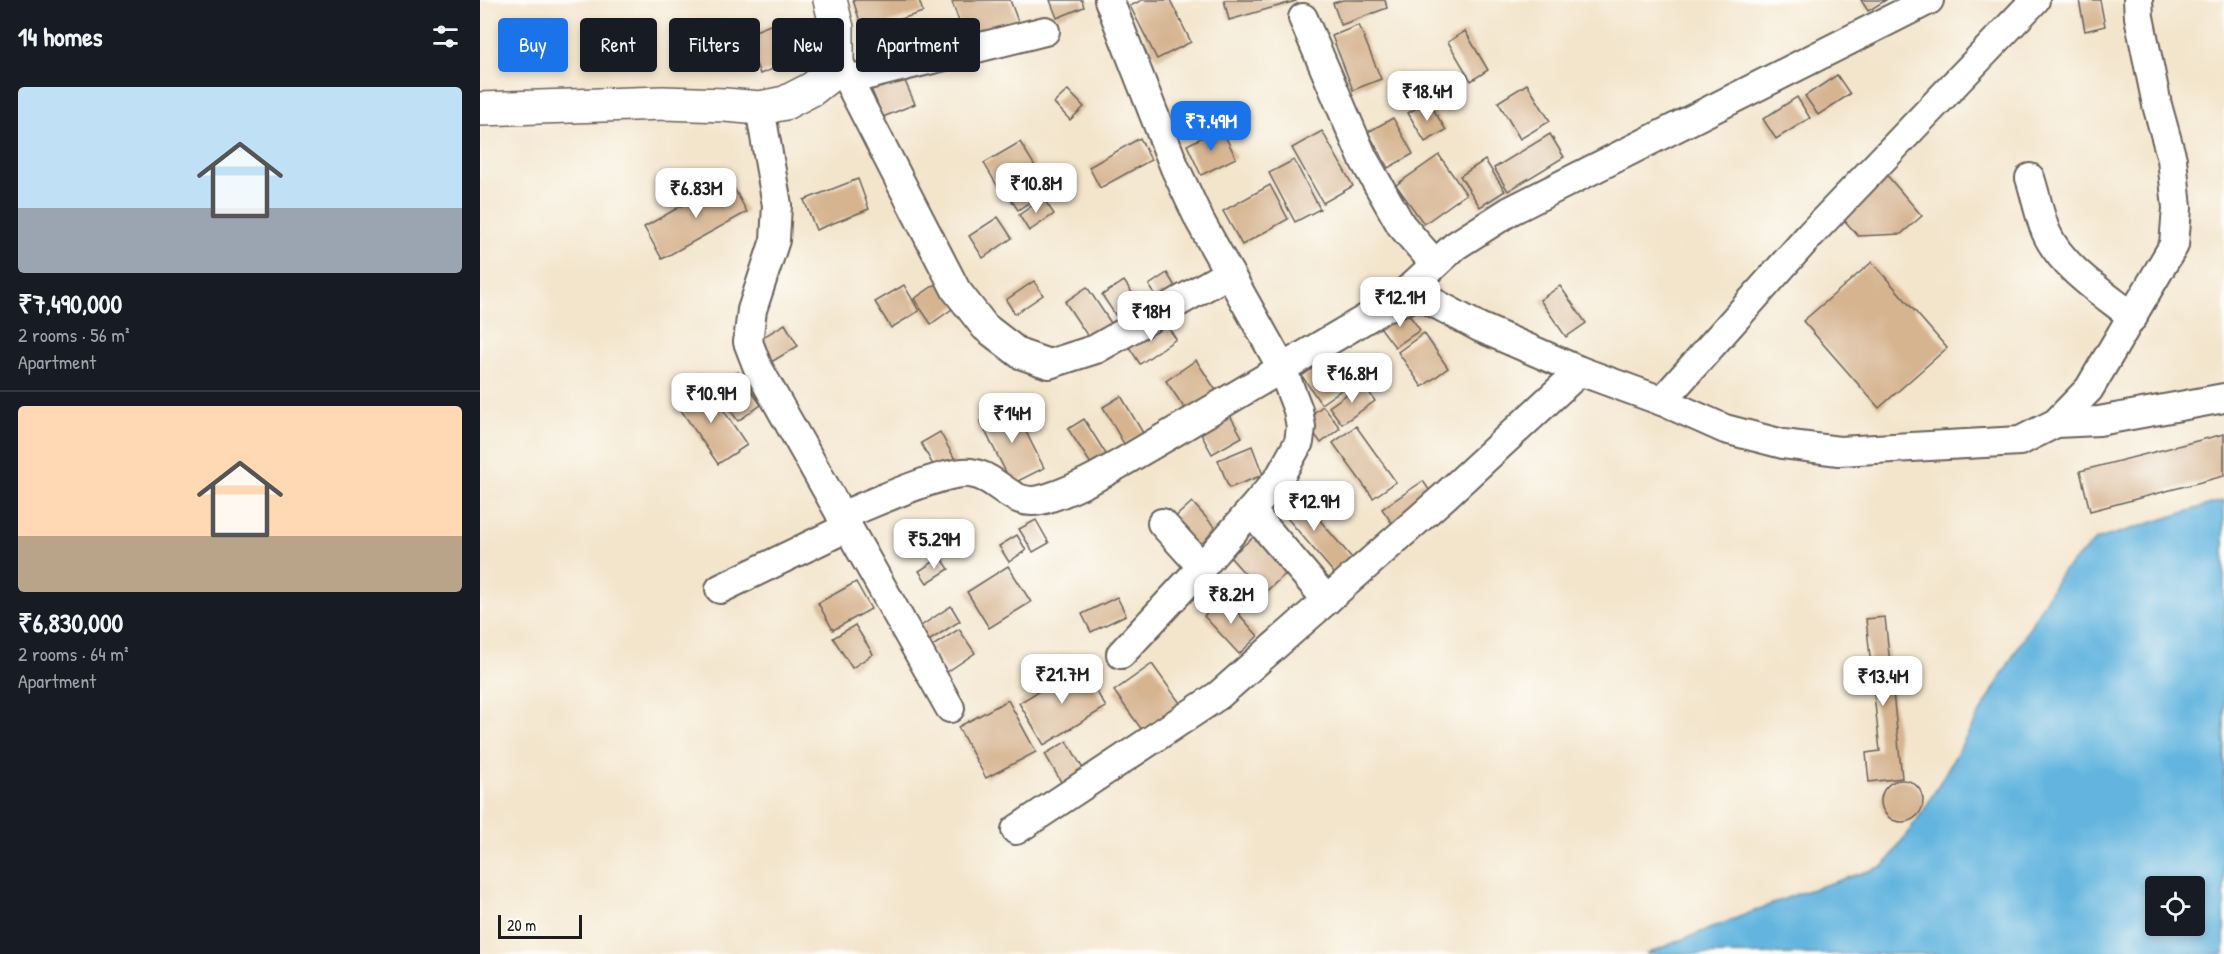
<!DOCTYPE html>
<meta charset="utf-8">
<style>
:root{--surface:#171b24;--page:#242831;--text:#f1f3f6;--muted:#9ea1a6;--line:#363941;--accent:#1a73e8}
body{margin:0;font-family:"Patrick Hand",sans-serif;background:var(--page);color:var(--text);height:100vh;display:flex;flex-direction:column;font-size:22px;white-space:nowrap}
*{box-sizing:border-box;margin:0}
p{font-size:20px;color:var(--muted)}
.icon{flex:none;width:33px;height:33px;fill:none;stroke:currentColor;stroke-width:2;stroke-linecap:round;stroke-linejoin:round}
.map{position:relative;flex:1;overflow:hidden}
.drawer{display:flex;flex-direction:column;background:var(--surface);width:480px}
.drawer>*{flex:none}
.top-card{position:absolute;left:18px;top:18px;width:570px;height:54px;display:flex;gap:12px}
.tools{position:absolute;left:1665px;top:876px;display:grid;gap:12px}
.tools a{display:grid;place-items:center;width:60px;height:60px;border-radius:6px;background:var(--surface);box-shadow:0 3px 9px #0003;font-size:30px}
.scale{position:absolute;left:18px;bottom:15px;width:84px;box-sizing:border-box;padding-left:6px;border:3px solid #1c1c1c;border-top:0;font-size:16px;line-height:21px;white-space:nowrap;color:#1c1c1c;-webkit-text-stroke:4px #fdfcf7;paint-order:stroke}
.price{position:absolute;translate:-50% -51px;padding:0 14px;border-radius:12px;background:#fff;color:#222;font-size:20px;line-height:39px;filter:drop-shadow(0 2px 3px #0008)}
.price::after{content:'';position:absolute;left:50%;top:36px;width:18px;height:14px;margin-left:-9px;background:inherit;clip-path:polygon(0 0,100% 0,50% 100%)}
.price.active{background:var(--accent);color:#fff}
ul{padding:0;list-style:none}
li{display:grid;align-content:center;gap:12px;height:318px;padding:0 18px}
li+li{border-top:2px solid var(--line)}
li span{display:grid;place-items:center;height:186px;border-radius:6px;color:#555}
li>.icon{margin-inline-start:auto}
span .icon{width:108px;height:108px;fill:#fffc;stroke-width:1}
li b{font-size:26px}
h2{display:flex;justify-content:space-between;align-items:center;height:72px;padding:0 18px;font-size:26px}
.pill{padding:0 21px;border-radius:6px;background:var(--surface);box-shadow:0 3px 9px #0003;font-size:21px;line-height:54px}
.pill.active{background:var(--accent);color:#fff}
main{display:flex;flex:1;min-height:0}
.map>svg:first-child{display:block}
</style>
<main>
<section class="drawer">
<h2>14 homes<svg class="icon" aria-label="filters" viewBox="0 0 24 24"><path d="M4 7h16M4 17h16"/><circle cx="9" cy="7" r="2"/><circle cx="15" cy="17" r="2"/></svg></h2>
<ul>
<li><span style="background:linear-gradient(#bfe0f5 65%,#9aa5b1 0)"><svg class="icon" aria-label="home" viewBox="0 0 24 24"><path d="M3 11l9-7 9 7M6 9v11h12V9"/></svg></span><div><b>₹7,490,000</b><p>2 rooms · 56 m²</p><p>Apartment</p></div></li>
<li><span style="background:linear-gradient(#ffd9b3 70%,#b9a48a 0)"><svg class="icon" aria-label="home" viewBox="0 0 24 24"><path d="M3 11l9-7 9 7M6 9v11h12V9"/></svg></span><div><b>₹6,830,000</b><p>2 rooms · 64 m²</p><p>Apartment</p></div></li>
</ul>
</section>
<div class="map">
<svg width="1744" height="954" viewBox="0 0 1744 954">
<rect width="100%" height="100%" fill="#fdfcf7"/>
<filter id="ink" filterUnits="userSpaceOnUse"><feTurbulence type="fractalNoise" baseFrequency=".0167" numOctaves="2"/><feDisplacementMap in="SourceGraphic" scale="12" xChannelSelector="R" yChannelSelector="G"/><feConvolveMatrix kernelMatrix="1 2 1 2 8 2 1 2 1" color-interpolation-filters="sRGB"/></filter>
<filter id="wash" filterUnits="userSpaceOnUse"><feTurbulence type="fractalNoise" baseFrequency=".008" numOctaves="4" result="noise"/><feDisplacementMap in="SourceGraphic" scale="24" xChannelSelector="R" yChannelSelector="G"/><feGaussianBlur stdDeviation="1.35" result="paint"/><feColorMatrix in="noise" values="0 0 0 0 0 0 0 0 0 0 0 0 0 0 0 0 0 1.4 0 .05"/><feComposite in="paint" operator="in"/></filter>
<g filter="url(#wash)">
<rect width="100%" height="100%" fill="#f3e5cc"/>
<path fill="#64b5df" stroke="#40687e" stroke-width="1.5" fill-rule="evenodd" d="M1744,500V954H1166L1317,894L1404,866L1444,810L1581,573L1616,540ZM1676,886H1714V926H1676Z"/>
<g id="blocks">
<g fill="#d6b490">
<polygon points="373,0 439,0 443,12 383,31"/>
<polygon points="478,0 530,0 539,24 487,43 472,2"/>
<polygon points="570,0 602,0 604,7 577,18"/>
<polygon points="662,0 690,0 711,42 677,59 650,6"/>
<polygon points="744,0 816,0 816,1 749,20"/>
<polygon points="863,0 905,0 907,8 861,25 853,3"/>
<polygon points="1381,0 1406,0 1388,11"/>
<polygon points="1599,0 1620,0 1625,26 1605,31"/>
<polygon points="298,22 313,61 280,74 265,35"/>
<polygon points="879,25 901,79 873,90 852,36"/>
<polygon points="985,31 1008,70 991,81 968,42"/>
<polygon points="421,72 435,104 403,117 390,86"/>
<polygon points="1357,75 1370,94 1338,115 1325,96"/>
<polygon points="1047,84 1070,121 1040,139 1018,102"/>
<polygon points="588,90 604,107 590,120 574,103"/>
<polygon points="1317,97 1330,118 1296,139 1283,119"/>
<polygon points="948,101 966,130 945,142 928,113"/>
<polygon points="913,118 933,154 908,168 888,132"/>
<polygon points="741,128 756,158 721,175 707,145"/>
<polygon points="842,131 873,186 843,203 812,148"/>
<polygon points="1070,134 1084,157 1028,191 1014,168"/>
<polygon points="660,138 671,160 620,188 609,167"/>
<polygon points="540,142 555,166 519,189 504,163"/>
<polygon points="959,155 986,194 944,224 916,185"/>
<polygon points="814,160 840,209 815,222 789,173"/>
<polygon points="1005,160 1025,191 1000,207 980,176"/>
<polygon points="1405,173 1442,216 1421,234 1378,236 1359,214"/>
<polygon points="558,178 567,190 538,210 530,198"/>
<polygon points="249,179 267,212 182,259 164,227"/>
<polygon points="378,179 389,209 336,230 324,200"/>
<polygon points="790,185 808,219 762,245 743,211"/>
<polygon points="563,198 574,214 549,231 539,215"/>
<polygon points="518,217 532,238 503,258 489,236"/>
<polygon points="1392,262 1467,348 1399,408 1323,321"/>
<polygon points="687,273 699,293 681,304 669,285"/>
<polygon points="462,280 479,304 451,324 434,299"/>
<polygon points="554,281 563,295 535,314 526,300"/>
<polygon points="644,281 662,307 640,322 622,295"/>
<polygon points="424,285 439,311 411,328 395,302"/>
<polygon points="1080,286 1106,323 1086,337 1060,300"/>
<polygon points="607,287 633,326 611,341 585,302"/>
<polygon points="925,309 940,330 915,347 900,327"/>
<polygon points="683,320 696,339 660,364 647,344"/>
<polygon points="305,324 318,346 283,367 270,345"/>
<polygon points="944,333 968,368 942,387 918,352"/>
<polygon points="716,360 737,392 707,412 686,381"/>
<polygon points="844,360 864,388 841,404 822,376"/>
<polygon points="258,372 281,405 258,421 235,389"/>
<polygon points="225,383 267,445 238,464 196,403"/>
<polygon points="883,383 895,401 862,424 849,407"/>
<polygon points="641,396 663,433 644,444 623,407"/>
<polygon points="532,404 564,468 532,484 500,421"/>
<polygon points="843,406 860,428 841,443 824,420"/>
<polygon points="747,410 762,437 732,454 717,427"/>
<polygon points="604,419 626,454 611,464 588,429"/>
<polygon points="876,426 916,482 893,498 853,443"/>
<polygon points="460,432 477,463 458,474 441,443"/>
<polygon points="1744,434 1744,476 1610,511 1600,471"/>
<polygon points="772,446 783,475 749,488 738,460"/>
<polygon points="943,481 956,500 916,529 902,509"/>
<polygon points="808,483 878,565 860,580 790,498"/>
<polygon points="712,502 740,533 720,551 692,520"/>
<polygon points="556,520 569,543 553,552 539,529"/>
<polygon points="778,533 810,570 783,594 750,557"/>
<polygon points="537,535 546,550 529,562 519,546"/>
<polygon points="461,557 469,569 447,583 439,571"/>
<polygon points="528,566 551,602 509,628 487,592"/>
<polygon points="376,582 391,609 353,630 338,603"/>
<polygon points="743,596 778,636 759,654 724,616"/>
<polygon points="637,597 646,615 611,632 602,614"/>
<polygon points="471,606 480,621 444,644 435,630"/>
<polygon points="1405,617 1422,778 1389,782 1386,753 1400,751 1386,619"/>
<polygon points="375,625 393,654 372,668 353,638"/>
<polygon points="479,629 495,653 467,672 451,647"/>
<polygon points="672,664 700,703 662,730 634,691"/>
<polygon points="601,666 626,707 564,745 539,703"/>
<polygon points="528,700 556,752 506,778 478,727"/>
<polygon points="587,741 610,781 588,794 565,754"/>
<circle cx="1422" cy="801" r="21"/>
</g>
</g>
</g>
<g filter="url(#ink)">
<use href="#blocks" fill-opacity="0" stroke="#67625a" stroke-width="1.5"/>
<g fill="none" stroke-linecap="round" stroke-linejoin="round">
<g stroke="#67625a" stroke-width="32">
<g id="minor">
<polyline points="629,0 695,168 720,221 802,368 818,410 821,427 819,442 799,478 722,567 641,654"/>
<polyline points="823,18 883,158 921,225 955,264"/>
<polyline points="357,59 476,290 505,327 540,354 569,364 616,349 749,273"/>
<polyline points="368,80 565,31"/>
<polyline points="280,108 297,205 295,240 272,310 268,342 278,368 470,708"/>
<path d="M1550,178C1556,196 1559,215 1566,232C1581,267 1624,294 1653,317"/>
<polyline points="916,301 975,246 1030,211 1449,0"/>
<polyline points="1182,401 1330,235 1555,0"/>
<polyline points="1576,423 1619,421 1744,398"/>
<polyline points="771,511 847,600"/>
<path d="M361,516C389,505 464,470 490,473C522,477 530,511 568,498C611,484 650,457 689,435C761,393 832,350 904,308L932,297L947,299L999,327L1100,371L1182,401L1245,429L1303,444L1359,451L1540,441L1576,423L1609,389L1694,245L1697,208L1692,159L1677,105L1659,17L1658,0"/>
<polyline points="682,523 722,567"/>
<polyline points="240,589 368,527"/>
<polyline points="536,830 739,695 965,496 1100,371"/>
</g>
</g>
<g stroke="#67625a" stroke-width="36">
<polyline id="major" points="0,109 183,103 245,105 280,108 305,103 332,89 350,75 357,59 357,28 350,0"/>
</g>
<use href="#minor" stroke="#fff" stroke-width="28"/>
<use href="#major" stroke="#fff" stroke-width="33"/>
</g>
</g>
</svg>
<div class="tools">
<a><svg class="icon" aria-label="locate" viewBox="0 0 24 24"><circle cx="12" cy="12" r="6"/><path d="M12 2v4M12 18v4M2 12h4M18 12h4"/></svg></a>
</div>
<div class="scale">20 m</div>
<b class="price" style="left:947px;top:122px">₹18.4M</b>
<b class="price active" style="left:731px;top:152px">₹7.49M</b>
<b class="price" style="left:556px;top:214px">₹10.8M</b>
<b class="price" style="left:216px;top:219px">₹6.83M</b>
<b class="price" style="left:920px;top:328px">₹12.1M</b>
<b class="price" style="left:671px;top:342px">₹18M</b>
<b class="price" style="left:872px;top:404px">₹16.8M</b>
<b class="price" style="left:231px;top:424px">₹10.9M</b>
<b class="price" style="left:532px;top:444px">₹14M</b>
<b class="price" style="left:834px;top:532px">₹12.9M</b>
<b class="price" style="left:454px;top:570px">₹5.29M</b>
<b class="price" style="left:751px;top:625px">₹8.2M</b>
<b class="price" style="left:582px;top:705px">₹21.7M</b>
<b class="price" style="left:1403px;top:707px">₹13.4M</b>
<div class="top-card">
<a class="pill active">Buy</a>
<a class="pill">Rent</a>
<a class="pill">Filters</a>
<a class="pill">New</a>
<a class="pill">Apartment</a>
</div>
</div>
</main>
